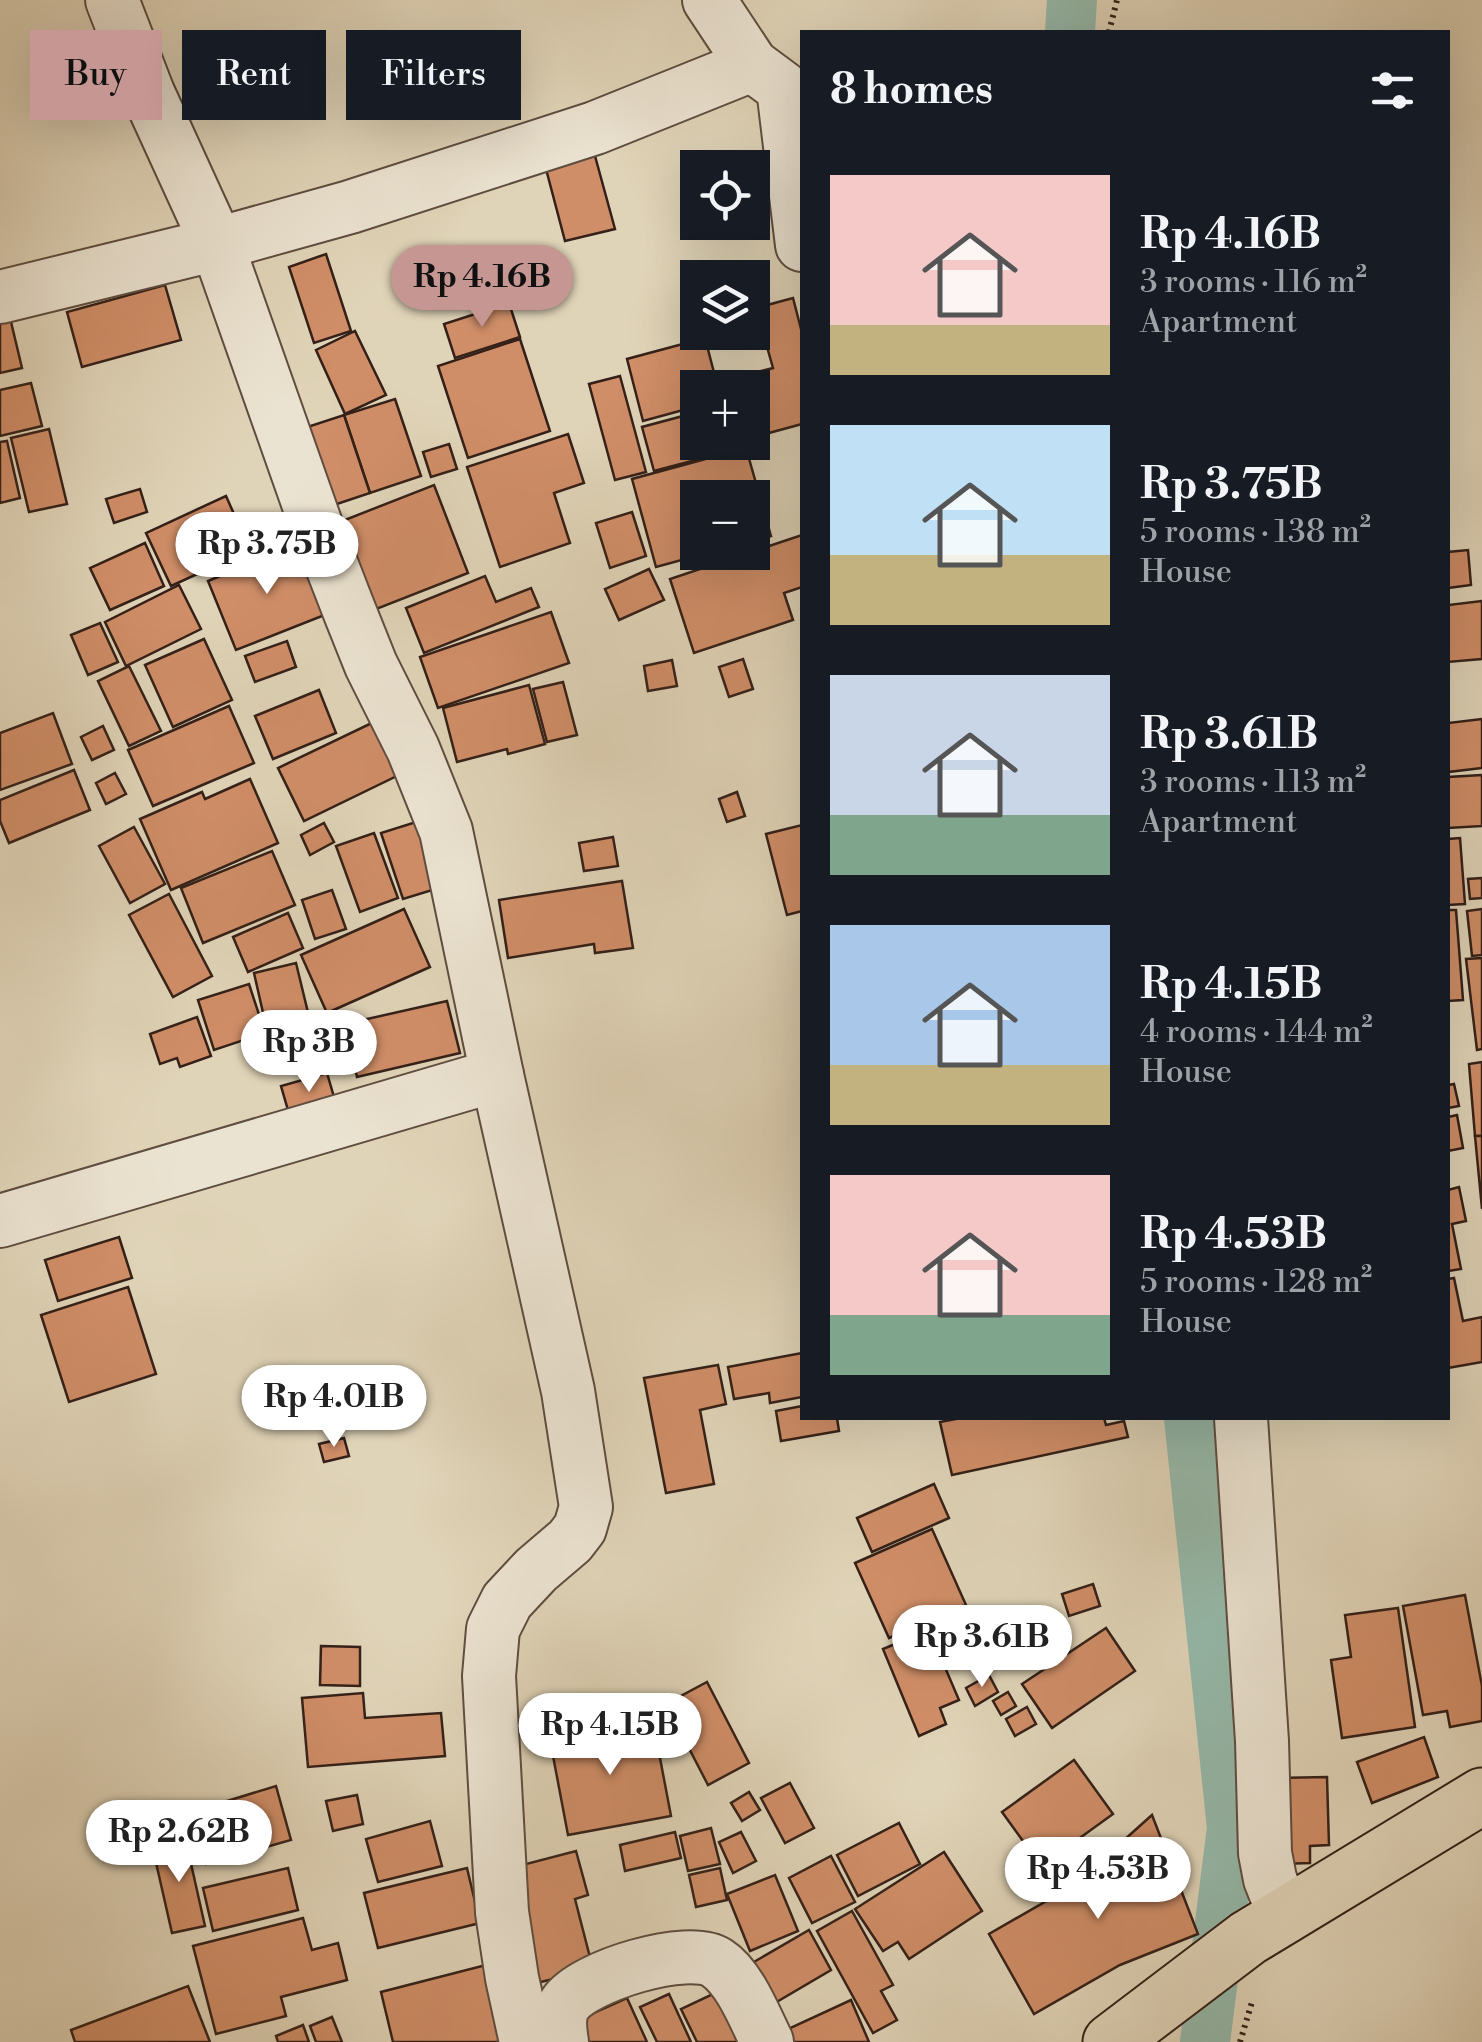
<!DOCTYPE html>
<meta charset="utf-8">
<style>
:root{--surface:#171b24;--page:#20242c;--text:#f1f3f6;--muted:#9ea1a6;--accent:#c59692}
body{margin:0;font-family:"Libre Bodoni",serif;background:var(--page);color:var(--text);height:100vh;display:flex;flex-direction:column;font-size:38px;white-space:nowrap}
*{box-sizing:border-box;margin:0}
p{font-size:32px;color:var(--muted)}
.icon{flex:none;width:55px;height:55px;fill:none;stroke:currentColor;stroke-width:2;stroke-linecap:round;stroke-linejoin:round}
.map{position:relative;flex:1;overflow:hidden}
.details{position:absolute;left:800px;top:30px;width:650px;height:1390px;display:flex;flex-direction:column;background:var(--surface);border-radius:0px;box-shadow:0 10px 40px #0002}
.details>*{flex:none}
.guide{position:absolute;left:30px;top:30px;width:620px;height:90px;display:flex;gap:20px}
.controls{position:absolute;left:680px;top:150px;display:grid;gap:20px}
.controls a{display:grid;place-items:center;width:90px;height:90px;border-radius:0px;background:var(--surface);box-shadow:0 10px 40px #0002;font-size:50px}
.price{position:absolute;translate:-50% -85px;padding:0 22px;border-radius:35px;background:#fff;color:#222;font-size:32px;line-height:65px;filter:drop-shadow(0 2px 5px #0008)}
.price::after{content:'';position:absolute;left:50%;top:60px;width:30px;height:22px;margin-left:-15px;background:inherit;clip-path:polygon(0 0,100% 0,50% 100%)}
.price.active{background:var(--accent);color:#111}
ul{padding:0;list-style:none}
li{display:flex;align-items:center;gap:30px;height:250px;padding:0 30px}
li span{display:grid;place-items:center;flex:none;width:280px;height:200px;border-radius:0px;color:#555}
li>.icon{margin-inline-start:auto}
span .icon{width:120px;height:120px;fill:#fffc;stroke-width:1}
li b{font-size:42px}
h2{display:flex;justify-content:space-between;align-items:center;height:120px;padding:0 30px;font-size:42px}
.chip{padding:0 35px;border-radius:0px;background:var(--surface);box-shadow:0 10px 40px #0002;font-size:35px;line-height:90px}
.chip.active{background:var(--accent);color:#111}
.map>svg:first-child{display:block}
</style>
<div class="map">
<svg width="1482" height="2042" viewBox="0 0 1482 2042">
<rect width="100%" height="100%" fill="#e0d4b8"/>
<filter id="stains"><feTurbulence type="fractalNoise" baseFrequency=".002" numOctaves="4"/><feColorMatrix values="0 0 0 0 .2 0 0 0 0 .09 0 0 0 0 .02 0 0 0 .5 -.17"/></filter>
<radialGradient id="worn" r=".72"><stop offset=".6" stop-color="#630" stop-opacity="0"/><stop offset="1" stop-color="#630" stop-opacity=".3"/></radialGradient>
<g fill="none" stroke-linecap="round" stroke-linejoin="round">
<g stroke="#95b9aa" stroke-width="50">
<polyline points="1070,32 1072,0"/>
<polyline points="1189,1418 1232,1828 1205,2042"/>
</g>
</g>
<g fill="#d08e68" stroke="#342018" stroke-width="2.5">
<polygon points="595,156 615,229 565,241 546,169"/>
<polygon points="326,254 351,331 314,343 289,267"/>
<polygon points="165,285 181,340 82,367 67,312"/>
<polygon points="793,298 802,333 802,424 758,436 752,415 752,388 745,388 742,376 773,368 756,308"/>
<polygon points="509,303 520,337 455,358 444,324"/>
<polygon points="7,305 22,368 0,373 0,307"/>
<polygon points="355,331 386,395 345,414 316,350"/>
<polygon points="705,338 718,388 698,388 698,406 643,421 627,359"/>
<polygon points="520,339 550,431 468,458 438,366"/>
<polygon points="620,376 646,472 615,480 589,384"/>
<polygon points="31,383 42,426 0,436 0,390"/>
<polygon points="395,399 421,476 370,493 344,415"/>
<polygon points="698,412 698,442 739,442 741,448 654,471 642,427"/>
<polygon points="344,415 370,493 319,510 292,432"/>
<polygon points="49,429 67,504 29,512 11,438"/>
<polygon points="568,434 584,483 554,493 570,543 500,567 467,467"/>
<polygon points="7,441 20,498 0,503 0,442"/>
<polygon points="449,444 457,469 431,477 423,452"/>
<polygon points="746,448 771,536 752,541 752,498 698,498 698,552 711,552 656,567 632,479"/>
<polygon points="434,485 468,573 356,617 322,529"/>
<polygon points="140,489 147,512 114,523 106,499"/>
<polygon points="226,496 250,550 171,586 146,533"/>
<polygon points="632,512 646,556 610,568 596,523"/>
<polygon points="802,535 802,587 784,593 793,620 694,653 670,579"/>
<polygon points="145,543 164,586 110,610 90,568"/>
<polygon points="298,544 327,614 236,650 208,581"/>
<polygon points="1468,550 1471,585 1448,588 1448,552"/>
<polygon points="649,569 664,600 619,620 605,589"/>
<polygon points="485,576 496,602 531,588 539,607 424,653 406,608"/>
<polygon points="179,585 201,629 126,666 105,622"/>
<polygon points="1482,601 1482,659 1448,662 1448,605"/>
<polygon points="551,612 569,663 438,708 420,657"/>
<polygon points="100,623 118,662 88,675 71,635"/>
<polygon points="204,639 232,700 173,727 145,665"/>
<polygon points="287,641 296,667 255,682 245,656"/>
<polygon points="743,659 753,689 729,697 719,667"/>
<polygon points="672,660 677,686 648,691 644,666"/>
<polygon points="129,666 161,731 129,746 98,681"/>
<polygon points="563,682 577,735 547,742 533,689"/>
<polygon points="529,685 545,744 508,754 507,749 457,762 443,708"/>
<polygon points="319,690 336,733 273,759 255,716"/>
<polygon points="229,706 254,763 153,806 128,750"/>
<polygon points="53,713 72,764 0,790 0,733"/>
<polygon points="1482,719 1482,768 1448,772 1448,723"/>
<polygon points="378,720 403,773 304,821 278,768"/>
<polygon points="103,726 114,750 92,760 81,737"/>
<polygon points="74,770 90,810 9,843 0,821 0,800"/>
<polygon points="115,773 126,794 106,804 96,783"/>
<polygon points="1482,775 1482,826 1448,828 1448,777"/>
<polygon points="250,779 278,843 171,890 140,819 202,792 205,799"/>
<polygon points="737,792 745,816 727,822 719,799"/>
<polygon points="416,822 439,888 403,899 381,833"/>
<polygon points="324,823 334,842 310,855 301,835"/>
<polygon points="802,825 802,911 787,915 766,834"/>
<polygon points="134,827 165,884 130,903 99,846"/>
<polygon points="374,833 398,898 360,912 336,846"/>
<polygon points="613,837 618,866 584,871 579,843"/>
<polygon points="1460,838 1465,904 1448,905 1448,839"/>
<polygon points="272,851 295,905 203,943 181,888"/>
<polygon points="1482,878 1482,898 1470,899 1468,879"/>
<polygon points="622,881 633,948 595,953 594,944 508,958 499,900"/>
<polygon points="332,890 346,929 315,939 302,900"/>
<polygon points="169,894 212,976 173,997 129,915"/>
<polygon points="404,909 430,967 327,1013 301,955"/>
<polygon points="1482,909 1482,955 1472,956 1467,911"/>
<polygon points="1448,910 1456,910 1463,1000 1448,1001"/>
<polygon points="288,913 303,948 248,972 233,937"/>
<polygon points="1482,958 1482,1049 1477,1050 1466,959"/>
<polygon points="296,963 312,1029 269,1039 254,973"/>
<polygon points="249,984 265,1033 214,1050 198,1000"/>
<polygon points="447,1001 460,1053 357,1077 345,1024"/>
<polygon points="197,1017 211,1056 180,1067 177,1058 160,1064 150,1034"/>
<polygon points="1482,1062 1482,1136 1475,1136 1469,1064"/>
<polygon points="327,1073 336,1104 290,1117 281,1086"/>
<polygon points="1454,1084 1459,1106 1448,1108 1448,1085"/>
<polygon points="1457,1115 1463,1148 1448,1151 1448,1117"/>
<polygon points="1475,1136 1482,1136 1482,1209"/>
<polygon points="1459,1187 1466,1221 1452,1224 1461,1269 1448,1271 1448,1190"/>
<polygon points="119,1237 132,1278 58,1301 45,1260"/>
<polygon points="1454,1278 1463,1321 1482,1317 1482,1362 1448,1368 1448,1279"/>
<polygon points="128,1287 156,1374 69,1402 41,1315"/>
<polygon points="802,1353 802,1397 770,1403 769,1393 734,1399 728,1367"/>
<polygon points="718,1365 726,1404 700,1410 714,1484 666,1493 644,1378"/>
<polygon points="802,1406 802,1418 837,1418 839,1431 781,1441 776,1411"/>
<polygon points="961,1418 1104,1418 1106,1425 1124,1421 1128,1437 952,1475 940,1422"/>
<polygon points="344,1438 349,1456 324,1462 319,1444"/>
<polygon points="934,1484 949,1518 872,1552 857,1518"/>
<polygon points="932,1529 966,1605 889,1638 855,1563"/>
<polygon points="1093,1584 1100,1606 1069,1616 1062,1594"/>
<polygon points="1465,1595 1482,1686 1482,1721 1450,1727 1447,1711 1423,1715 1403,1606"/>
<polygon points="1398,1608 1415,1727 1342,1738 1331,1660 1351,1657 1345,1615"/>
<polygon points="1010,1621 1025,1649 988,1669 973,1640"/>
<polygon points="1106,1628 1135,1671 1052,1728 1022,1684"/>
<polygon points="929,1630 959,1700 940,1708 946,1724 919,1736 883,1649"/>
<polygon points="321,1646 360,1647 360,1686 320,1685"/>
<polygon points="989,1675 998,1692 975,1706 966,1688"/>
<polygon points="707,1682 749,1763 708,1785 666,1704"/>
<polygon points="1008,1692 1016,1706 1001,1715 993,1701"/>
<polygon points="363,1693 365,1718 441,1713 445,1756 308,1767 302,1698"/>
<polygon points="1027,1707 1036,1724 1015,1736 1006,1719"/>
<polygon points="653,1721 671,1816 568,1835 550,1740"/>
<polygon points="1424,1737 1438,1777 1372,1803 1357,1762"/>
<polygon points="1074,1760 1113,1814 1041,1866 1002,1812"/>
<polygon points="1327,1777 1329,1845 1310,1846 1310,1863 1279,1864 1276,1778"/>
<polygon points="790,1783 814,1828 785,1843 761,1798"/>
<polygon points="276,1786 291,1840 206,1864 191,1812"/>
<polygon points="749,1792 760,1810 742,1821 731,1803"/>
<polygon points="357,1795 363,1824 333,1831 326,1801"/>
<polygon points="1152,1815 1198,1934 1120,1965 1034,2014 989,1934 1074,1885"/>
<polygon points="430,1821 442,1866 378,1882 366,1839"/>
<polygon points="899,1823 920,1864 858,1896 837,1855"/>
<polygon points="711,1828 720,1864 688,1871 680,1836"/>
<polygon points="675,1832 681,1858 625,1871 620,1845"/>
<polygon points="741,1832 756,1861 733,1873 719,1842"/>
<polygon points="185,1837 205,1926 172,1933 152,1845"/>
<polygon points="576,1851 588,1895 575,1899 593,1969 537,1983 507,1869"/>
<polygon points="944,1852 982,1911 909,1959 898,1942 883,1951 855,1909"/>
<polygon points="831,1856 855,1902 812,1923 789,1878"/>
<polygon points="288,1868 298,1910 213,1931 203,1888"/>
<polygon points="467,1868 480,1923 378,1948 364,1893"/>
<polygon points="720,1868 727,1900 696,1907 689,1875"/>
<polygon points="775,1875 798,1931 750,1951 727,1894"/>
<polygon points="852,1911 893,1985 881,1991 897,2020 873,2033 817,1931"/>
<polygon points="303,1918 312,1950 338,1943 347,1980 281,1997 286,2016 216,2034 193,1946"/>
<polygon points="809,1930 831,1970 758,2013 735,1973"/>
<polygon points="486,1965 507,2042 393,2042 381,1992"/>
<polygon points="732,1985 758,2042 697,2042 681,2009"/>
<polygon points="188,1986 210,2042 75,2042 71,2030"/>
<polygon points="669,1994 691,2042 657,2042 640,2007"/>
<polygon points="627,1998 647,2042 569,2042 562,2027"/>
<polygon points="851,2000 869,2042 794,2042 788,2029"/>
<polygon points="332,2017 342,2042 316,2042 310,2026"/>
<polygon points="303,2025 309,2042 278,2042 276,2036"/>
</g>
<g fill="none" stroke-linecap="round" stroke-linejoin="round">
<g stroke="#5f4d40" stroke-width="56">
<g id="minor">
<polyline points="112,0 148,93 217,244 316,525 349,610 371,665 413,749 446,831 497,1075 568,1391 586,1507 580,1528 570,1541 536,1570 507,1601 493,1629 489,1676 502,1912 512,1978 526,2042"/>
<polyline points="709,0 752,65 783,88 802,245"/>
<polyline points="0,297 217,244 350,207 595,128 752,65"/>
<polyline points="0,1221 497,1075"/>
<polyline points="1241,1418 1262,1741 1265,1853 1270,1879 1285,1917"/>
<path d="M562,2042C560,2030 558,2014 565,2004C583,1976 689,1944 717,1963C740,1978 755,2018 767,2042"/>
</g>
</g>
<g stroke="#342018" stroke-width="59">
<polyline id="major" points="1111,2042 1248,1938 1482,1796"/>
</g>
<g stroke="#342018" stroke-width="6" stroke-dasharray="2.5 5" stroke-linecap="butt">
<polyline points="1109,32 1117,0"/>
<polyline points="1240,2042 1252,2002"/>
</g>
<use href="#minor" stroke="#ebe3d1" stroke-width="52"/>
<use href="#major" stroke="#e0d4b8" stroke-width="55"/>
</g>
<rect width="100%" height="100%" filter="url(#stains)"/>
<rect width="100%" height="100%" fill="url(#worn)"/>
</svg>
<div class="controls">
<a><svg class="icon" aria-label="locate" viewBox="0 0 24 24"><circle cx="12" cy="12" r="6"/><path d="M12 2v4M12 18v4M2 12h4M18 12h4"/></svg></a>
<a><svg class="icon" aria-label="layers" viewBox="0 0 24 24"><path d="M12 4l9 5-9 5-9-5zM3 14l9 5 9-5"/></svg></a>
<a>+</a>
<a>−</a>
</div>
<b class="price active" style="left:482px;top:330px">Rp 4.16B</b>
<b class="price" style="left:267px;top:597px">Rp 3.75B</b>
<b class="price" style="left:309px;top:1095px">Rp 3B</b>
<b class="price" style="left:334px;top:1450px">Rp 4.01B</b>
<b class="price" style="left:982px;top:1690px">Rp 3.61B</b>
<b class="price" style="left:610px;top:1778px">Rp 4.15B</b>
<b class="price" style="left:179px;top:1885px">Rp 2.62B</b>
<b class="price" style="left:1098px;top:1922px">Rp 4.53B</b>
<div class="guide">
<a class="chip active">Buy</a>
<a class="chip">Rent</a>
<a class="chip">Filters</a>
</div>
<section class="details">
<h2>8 homes<svg class="icon" aria-label="filters" viewBox="0 0 24 24"><path d="M4 7h16M4 17h16"/><circle cx="9" cy="7" r="2"/><circle cx="15" cy="17" r="2"/></svg></h2>
<ul>
<li><span style="background:linear-gradient(#f6c9c9 75%,#c2b280 0)"><svg class="icon" aria-label="home" viewBox="0 0 24 24"><path d="M3 11l9-7 9 7M6 9v11h12V9"/></svg></span><div><b>Rp 4.16B</b><p>3 rooms · 116 m²</p><p>Apartment</p></div></li>
<li><span style="background:linear-gradient(#bfe0f5 65%,#c2b280 0)"><svg class="icon" aria-label="home" viewBox="0 0 24 24"><path d="M3 11l9-7 9 7M6 9v11h12V9"/></svg></span><div><b>Rp 3.75B</b><p>5 rooms · 138 m²</p><p>House</p></div></li>
<li><span style="background:linear-gradient(#c9d6e8 70%,#7fa58c 0)"><svg class="icon" aria-label="home" viewBox="0 0 24 24"><path d="M3 11l9-7 9 7M6 9v11h12V9"/></svg></span><div><b>Rp 3.61B</b><p>3 rooms · 113 m²</p><p>Apartment</p></div></li>
<li><span style="background:linear-gradient(#a9c7e8 70%,#c2b280 0)"><svg class="icon" aria-label="home" viewBox="0 0 24 24"><path d="M3 11l9-7 9 7M6 9v11h12V9"/></svg></span><div><b>Rp 4.15B</b><p>4 rooms · 144 m²</p><p>House</p></div></li>
<li><span style="background:linear-gradient(#f6c9c9 70%,#7fa58c 0)"><svg class="icon" aria-label="home" viewBox="0 0 24 24"><path d="M3 11l9-7 9 7M6 9v11h12V9"/></svg></span><div><b>Rp 4.53B</b><p>5 rooms · 128 m²</p><p>House</p></div></li>
</ul>
</section>
</div>
